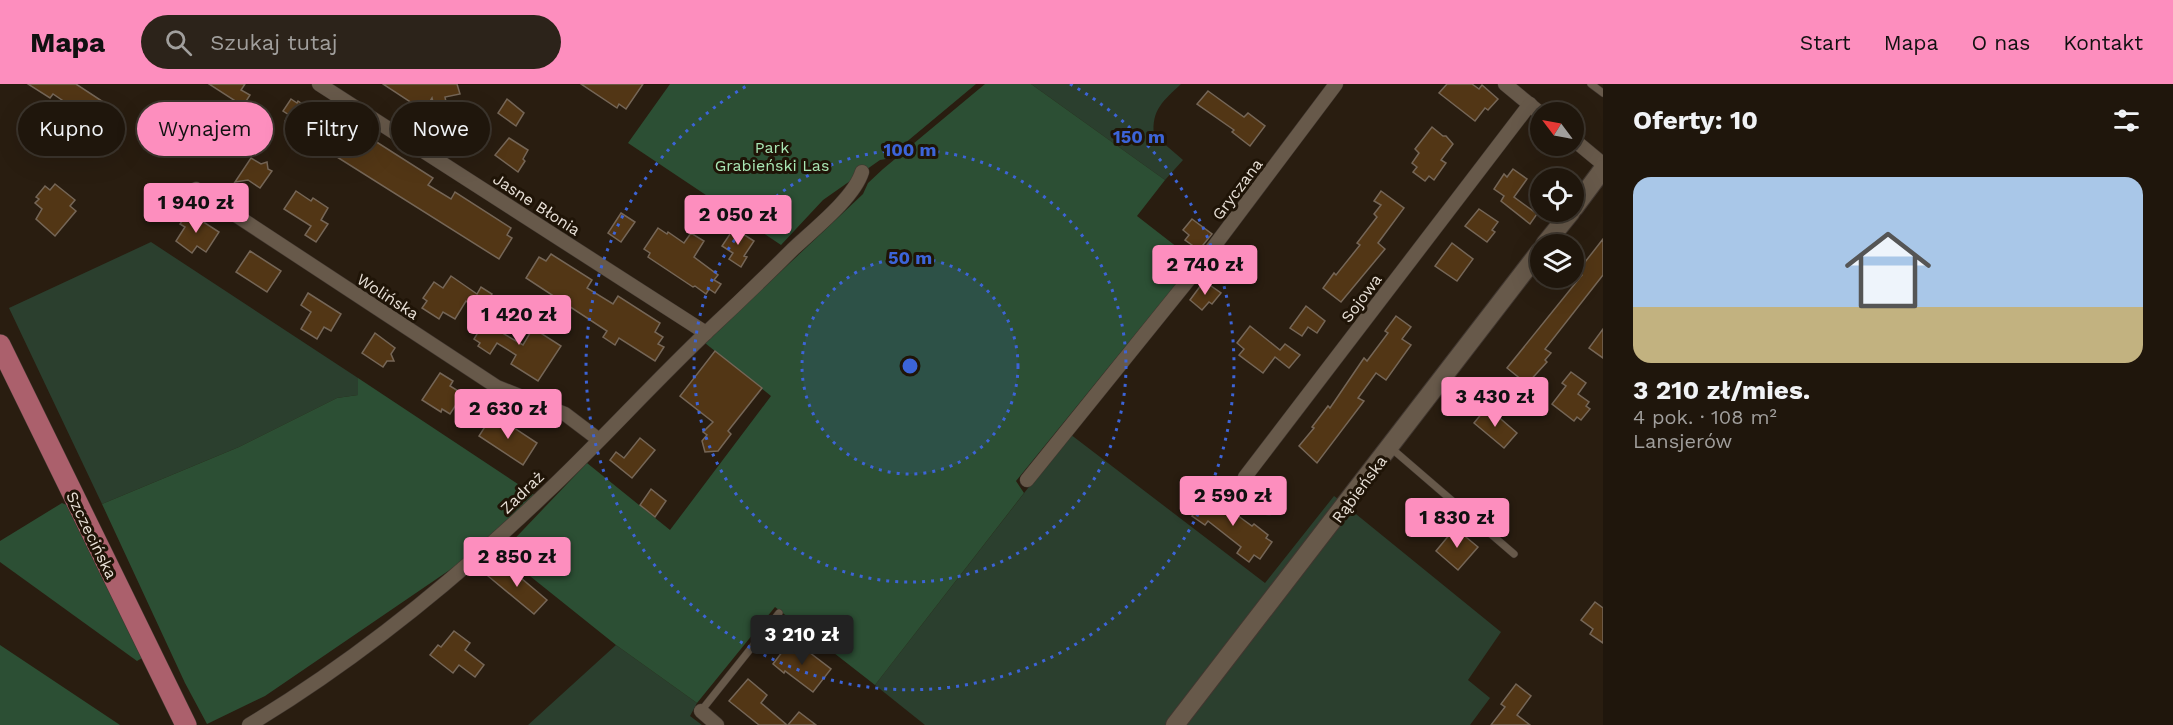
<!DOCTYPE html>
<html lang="pl">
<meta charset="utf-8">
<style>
:root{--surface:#1f160c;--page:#2c231a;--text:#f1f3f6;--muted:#a19f9d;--line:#3c352d;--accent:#fd8ebe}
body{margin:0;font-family:"Work Sans",sans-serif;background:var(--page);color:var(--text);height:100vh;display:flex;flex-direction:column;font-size:22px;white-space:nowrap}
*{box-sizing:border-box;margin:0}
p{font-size:20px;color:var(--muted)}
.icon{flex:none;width:33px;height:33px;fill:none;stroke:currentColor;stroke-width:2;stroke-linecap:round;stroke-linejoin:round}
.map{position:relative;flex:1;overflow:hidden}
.sheet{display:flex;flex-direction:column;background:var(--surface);width:570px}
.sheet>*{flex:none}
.banner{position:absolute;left:18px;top:18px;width:570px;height:54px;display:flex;gap:12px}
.needle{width:39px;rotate:302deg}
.controls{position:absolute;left:1530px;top:18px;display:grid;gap:12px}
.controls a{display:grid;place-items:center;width:54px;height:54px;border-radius:50%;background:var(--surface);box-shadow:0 6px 24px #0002,0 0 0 2px var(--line);font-size:30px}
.price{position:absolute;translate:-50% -51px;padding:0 14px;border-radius:6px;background:var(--accent);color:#111;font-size:20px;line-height:39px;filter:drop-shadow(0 2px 3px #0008)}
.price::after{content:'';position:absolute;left:50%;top:36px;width:18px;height:14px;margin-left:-9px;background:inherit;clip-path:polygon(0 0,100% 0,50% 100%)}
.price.current{background:#222;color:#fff}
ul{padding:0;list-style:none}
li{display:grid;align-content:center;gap:12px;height:318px;padding:0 30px}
li span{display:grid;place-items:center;height:186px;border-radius:18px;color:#555}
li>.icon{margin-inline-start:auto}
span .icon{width:108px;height:108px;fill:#fffc;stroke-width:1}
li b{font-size:26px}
h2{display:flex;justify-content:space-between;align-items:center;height:72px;padding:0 30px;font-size:26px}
.chip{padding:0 21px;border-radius:27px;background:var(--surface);box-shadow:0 6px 24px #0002,0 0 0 2px var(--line);font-size:21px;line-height:54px}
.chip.current{background:var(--accent);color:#111}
header{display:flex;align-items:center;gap:36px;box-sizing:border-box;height:84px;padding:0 30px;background:var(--accent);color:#111}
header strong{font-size:28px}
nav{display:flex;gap:33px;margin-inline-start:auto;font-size:21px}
.search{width:420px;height:54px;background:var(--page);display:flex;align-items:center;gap:15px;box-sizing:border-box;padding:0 21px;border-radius:33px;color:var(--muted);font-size:22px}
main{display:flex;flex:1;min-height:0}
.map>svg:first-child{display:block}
</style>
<header>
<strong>Mapa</strong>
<div class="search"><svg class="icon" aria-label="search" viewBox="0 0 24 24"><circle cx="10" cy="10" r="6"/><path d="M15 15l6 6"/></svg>Szukaj tutaj</div>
<nav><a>Start</a><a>Mapa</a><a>O nas</a><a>Kontakt</a></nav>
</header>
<main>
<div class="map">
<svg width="1603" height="641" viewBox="0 0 1603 641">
<rect width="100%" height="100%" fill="#291d10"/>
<g fill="#2b3f2e">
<path d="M1031,0H1181C1164,16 1151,26 1154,51L1183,76L1165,96Z"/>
<polygon points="151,158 358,294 358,311 337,314 239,363 102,420 9,224"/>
<polygon points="1070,350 1265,499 1334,412 1341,417 1167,641 925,641 875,601"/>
<polygon points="1351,426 1501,548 1468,596 1490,614 1470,641 1183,641"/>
<polygon points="616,561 697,619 690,632 702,641 528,641"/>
</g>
<g fill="#2c4f34">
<polygon points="670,0 976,0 886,75 880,76 823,116 781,161 628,59"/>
<polygon points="985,0 1031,0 1165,96 1137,132 1195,177 1016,397 1024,409 875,601 775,523 697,619 616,561 501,469 587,379 670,446 771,312 705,259 863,110 868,99 883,85"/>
<polygon points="358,294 536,412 476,468 265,612 207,640 185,599 102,420 239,363 337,314 358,311"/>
<polygon points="62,419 69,422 142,574 137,577 0,478 0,457"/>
<polygon points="0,561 120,641 0,641"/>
</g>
<g fill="#523615" stroke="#756657" stroke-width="1.5">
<polygon points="28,0 76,0 111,23 99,41 53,10 50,14"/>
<polygon points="209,0 245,0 241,6 250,11 243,22"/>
<polygon points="383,0 457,0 460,10 445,13 448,28 436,30 432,14 424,27"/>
<polygon points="581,0 643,0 626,25 619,20 617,24"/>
<polygon points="1447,0 1472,0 1479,5 1482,1 1498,15 1488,26 1485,24 1475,37 1439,9"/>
<polygon points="1208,7 1244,33 1248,29 1265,42 1250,62 1232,48 1234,46 1197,20"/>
<polygon points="291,15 297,19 298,17 315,29 302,49 285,37 289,31 283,27"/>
<polygon points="507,15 524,29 516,42 498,29"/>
<polygon points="237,42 254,53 244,69 232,61 236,55 231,51"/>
<polygon points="1432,43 1443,52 1446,52 1453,60 1441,76 1446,79 1434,96 1429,92 1425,97 1413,88 1417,83 1412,79 1419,69 1415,65"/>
<polygon points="364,50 433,94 428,101 451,115 455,108 511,144 507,151 512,154 499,175 337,73 352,53 359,58"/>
<polygon points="509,54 528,66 523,75 525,77 518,88 495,71"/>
<polygon points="251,74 261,80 267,78 268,85 272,87 260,104 248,96 235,98"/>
<polygon points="1513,85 1527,95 1514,113 1537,130 1530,140 1501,117 1504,112 1494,105 1504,90 1507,93"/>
<polygon points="55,100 75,116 70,122 76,127 55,152 36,135 42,125 35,119 39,115 36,113 45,102 50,106"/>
<polygon points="296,107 311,117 313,114 328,124 321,136 328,140 316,158 305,151 311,142 284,125"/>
<polygon points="1381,107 1404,124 1378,159 1385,165 1341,218 1323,204 1334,189 1336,191 1360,161 1357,159 1377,133 1374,130 1381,121 1374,117"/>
<polygon points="1479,125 1498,138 1492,146 1495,148 1487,158 1465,142"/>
<polygon points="188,128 219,148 206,168 197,162 192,169 176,157 185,143 180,140"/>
<polygon points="621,129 635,138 621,158 608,149"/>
<polygon points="1192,135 1212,150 1199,166 1185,156 1189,151 1183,146"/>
<polygon points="736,141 745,148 743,150 754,157 744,172 747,173 741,183 729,175 733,169 722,162"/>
<polygon points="658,144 667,150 668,148 684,159 691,149 704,157 694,173 718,191 714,196 721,200 715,209 709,205 706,210 695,202 693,203 648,173 650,169 644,165"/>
<polygon points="1603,155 1603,191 1545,265 1551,269 1545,276 1547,278 1527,300 1507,284 1582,191 1578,187"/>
<polygon points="1452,159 1473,175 1457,197 1435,182"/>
<polygon points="250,167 281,187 267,208 236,188"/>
<polygon points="551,170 592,196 587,204 613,220 618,212 660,239 655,248 663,253 658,260 664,263 655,277 619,254 615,261 603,253 607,247 526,194 539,173 546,177"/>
<polygon points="451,192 477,210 481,203 492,210 482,227 466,217 455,235 443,228 439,235 422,224 427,217 423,214 434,198 443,204"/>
<polygon points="1204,197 1221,209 1212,220 1209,218 1202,226 1190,216"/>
<polygon points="308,209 341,230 331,247 324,243 317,255 301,245 311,228 301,221"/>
<polygon points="1306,222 1325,237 1317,249 1308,243 1302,252 1290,244"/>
<polygon points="491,227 510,239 504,250 523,261 533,244 561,262 538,297 511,280 516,271 497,259 490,270 478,262 480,259 474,255"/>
<polygon points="1396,232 1411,243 1402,255 1411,261 1386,296 1376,289 1358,314 1364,317 1317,379 1299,362 1314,344 1312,343 1328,322 1330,324 1364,274 1367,277 1388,249 1385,247"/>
<polygon points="1250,242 1280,266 1285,260 1300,271 1289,284 1275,273 1263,289 1239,271 1244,265 1237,259"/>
<polygon points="1603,245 1603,274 1589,264"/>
<polygon points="375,249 395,264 391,270 394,277 387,277 383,283 362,269"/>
<polygon points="715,267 762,304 728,347 731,350 718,367 705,368 702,357 707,351 703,348 713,338 680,312"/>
<polygon points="1571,288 1586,299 1578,310 1589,318 1586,322 1590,325 1581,336 1577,333 1574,337 1552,320 1566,302 1562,299"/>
<polygon points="440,289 453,297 450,302 463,310 450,330 442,325 441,328 422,316"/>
<polygon points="1487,323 1517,349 1504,364 1474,339"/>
<polygon points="493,330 537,359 523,381 479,352"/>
<polygon points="640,354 655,366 632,394 610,376 616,368 624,374"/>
<polygon points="651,405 666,417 655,433 640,421"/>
<polygon points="1209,409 1217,415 1218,413 1241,434 1252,442 1254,440 1268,451 1266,454 1272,458 1260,475 1254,471 1249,478 1237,469 1241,463 1208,437 1205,441 1192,432"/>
<polygon points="1455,444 1478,463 1458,486 1436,467"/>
<polygon points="501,477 547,516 534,530 488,492"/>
<polygon points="1595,518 1603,524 1603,559 1590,550 1593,545 1581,536"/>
<polygon points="454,547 470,559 465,566 484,581 475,593 459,581 453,589 430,571 438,561 441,563"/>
<polygon points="792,555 831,585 813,608 785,587 784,589 773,580"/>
<polygon points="748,595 767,611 761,619 787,641 759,641 729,617"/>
<polygon points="1516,600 1531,612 1517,631 1530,641 1491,641 1505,623 1501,620"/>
<polygon points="799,628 816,641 788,641"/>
</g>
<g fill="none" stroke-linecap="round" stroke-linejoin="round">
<g stroke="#413730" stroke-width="8">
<g id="lane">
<polyline points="1591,0 1603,9"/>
<polyline points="1391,364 1514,470"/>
<polyline points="701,627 779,529"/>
</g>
</g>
<g stroke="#413730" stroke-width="15">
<g id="street">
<polyline points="319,0 706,249"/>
<polyline points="1505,0 1540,29"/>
<polyline points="1574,56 1603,80"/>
<polyline points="196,105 497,303 565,330 598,355"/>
<polyline points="1027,396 1194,189 1336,0"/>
<polyline points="1269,424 1245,405 1243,401 1245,393 1530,20"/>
<polyline points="701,627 717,641"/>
<path d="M249,641C357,576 454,497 545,410C601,357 652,300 708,247C737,220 765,193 793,165C813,146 854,114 862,88"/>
</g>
</g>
<g stroke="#413730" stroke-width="20">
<g id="secondary">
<polyline points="1574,124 1603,85"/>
<polyline points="1545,160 1571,128"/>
<polyline points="1175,641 1540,167"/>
</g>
</g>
<g stroke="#413730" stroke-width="22">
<polyline id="primary" points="0,261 186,641"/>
</g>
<use href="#lane" stroke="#67594a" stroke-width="7"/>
<use href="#street" stroke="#67594a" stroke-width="14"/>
<use href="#secondary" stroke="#67594a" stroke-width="18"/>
<use href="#primary" stroke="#ab606c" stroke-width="21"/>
</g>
<circle cx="910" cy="282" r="108" fill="#3c64d8" fill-opacity=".12"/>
<g fill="none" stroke="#3c64d8" stroke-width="3" stroke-dasharray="3 6">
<circle cx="910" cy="282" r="108"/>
<circle cx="910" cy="282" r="216"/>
<path d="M1070 0A324 324 0 1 1 750 0"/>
</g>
<g text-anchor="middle" stroke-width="6" stroke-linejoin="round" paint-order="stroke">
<g font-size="16" fill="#a9e6b4" stroke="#1f1407">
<text x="772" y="69">Park<tspan x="772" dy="18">Grabieński Las</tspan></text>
</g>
<g font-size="16" fill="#e9e1d8" stroke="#1f1407">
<text transform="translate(1237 105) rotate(-53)" y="6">Gryczana</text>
<text transform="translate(537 120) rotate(33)" y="6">Jasne Błonia</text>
<text transform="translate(388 212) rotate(33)" y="6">Wolińska</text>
<text transform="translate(1361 214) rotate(-53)" y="6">Sojowa</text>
<text transform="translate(1359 405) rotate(-53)" y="6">Rąbieńska</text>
<text transform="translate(522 408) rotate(-44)" y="6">Zadraż</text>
<text transform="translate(92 451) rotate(64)" y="6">Szczecińska</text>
</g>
</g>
<circle cx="910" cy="282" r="9" fill="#3c64d8" stroke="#1f1407" stroke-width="3"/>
<g font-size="18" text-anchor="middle" font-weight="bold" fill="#3c64d8" stroke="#1f1407" stroke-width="6" stroke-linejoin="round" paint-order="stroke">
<text x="1139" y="59">150 m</text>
<text x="910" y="72">100 m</text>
<text x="910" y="180">50 m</text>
</g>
</svg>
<div class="controls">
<a><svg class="needle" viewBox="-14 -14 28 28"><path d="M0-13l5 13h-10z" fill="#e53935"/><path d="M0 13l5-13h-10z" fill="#a19f9d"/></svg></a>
<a><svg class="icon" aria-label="locate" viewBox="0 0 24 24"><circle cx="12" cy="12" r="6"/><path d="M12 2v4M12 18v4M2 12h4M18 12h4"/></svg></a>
<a><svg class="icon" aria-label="layers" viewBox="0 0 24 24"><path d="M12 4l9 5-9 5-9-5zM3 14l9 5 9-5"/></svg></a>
</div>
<b class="price" style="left:196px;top:150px">1 940 zł</b>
<b class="price" style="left:738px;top:162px">2 050 zł</b>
<b class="price" style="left:1205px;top:212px">2 740 zł</b>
<b class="price" style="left:519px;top:262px">1 420 zł</b>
<b class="price" style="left:1495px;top:344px">3 430 zł</b>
<b class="price" style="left:508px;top:356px">2 630 zł</b>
<b class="price" style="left:1233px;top:443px">2 590 zł</b>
<b class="price" style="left:1457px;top:465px">1 830 zł</b>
<b class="price" style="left:517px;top:504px">2 850 zł</b>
<b class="price current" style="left:802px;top:582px">3 210 zł</b>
<div class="banner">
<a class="chip">Kupno</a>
<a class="chip current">Wynajem</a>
<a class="chip">Filtry</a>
<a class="chip">Nowe</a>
</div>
</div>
<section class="sheet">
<h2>Oferty: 10<svg class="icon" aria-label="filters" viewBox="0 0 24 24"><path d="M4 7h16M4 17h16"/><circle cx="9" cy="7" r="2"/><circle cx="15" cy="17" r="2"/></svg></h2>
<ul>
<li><span style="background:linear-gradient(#a9c7e8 70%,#c2b280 0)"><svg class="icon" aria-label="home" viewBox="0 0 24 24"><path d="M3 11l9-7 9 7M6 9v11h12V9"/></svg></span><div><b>3 210 zł/mies.</b><p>4 pok. · 108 m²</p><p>Lansjerów</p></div></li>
</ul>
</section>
</main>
